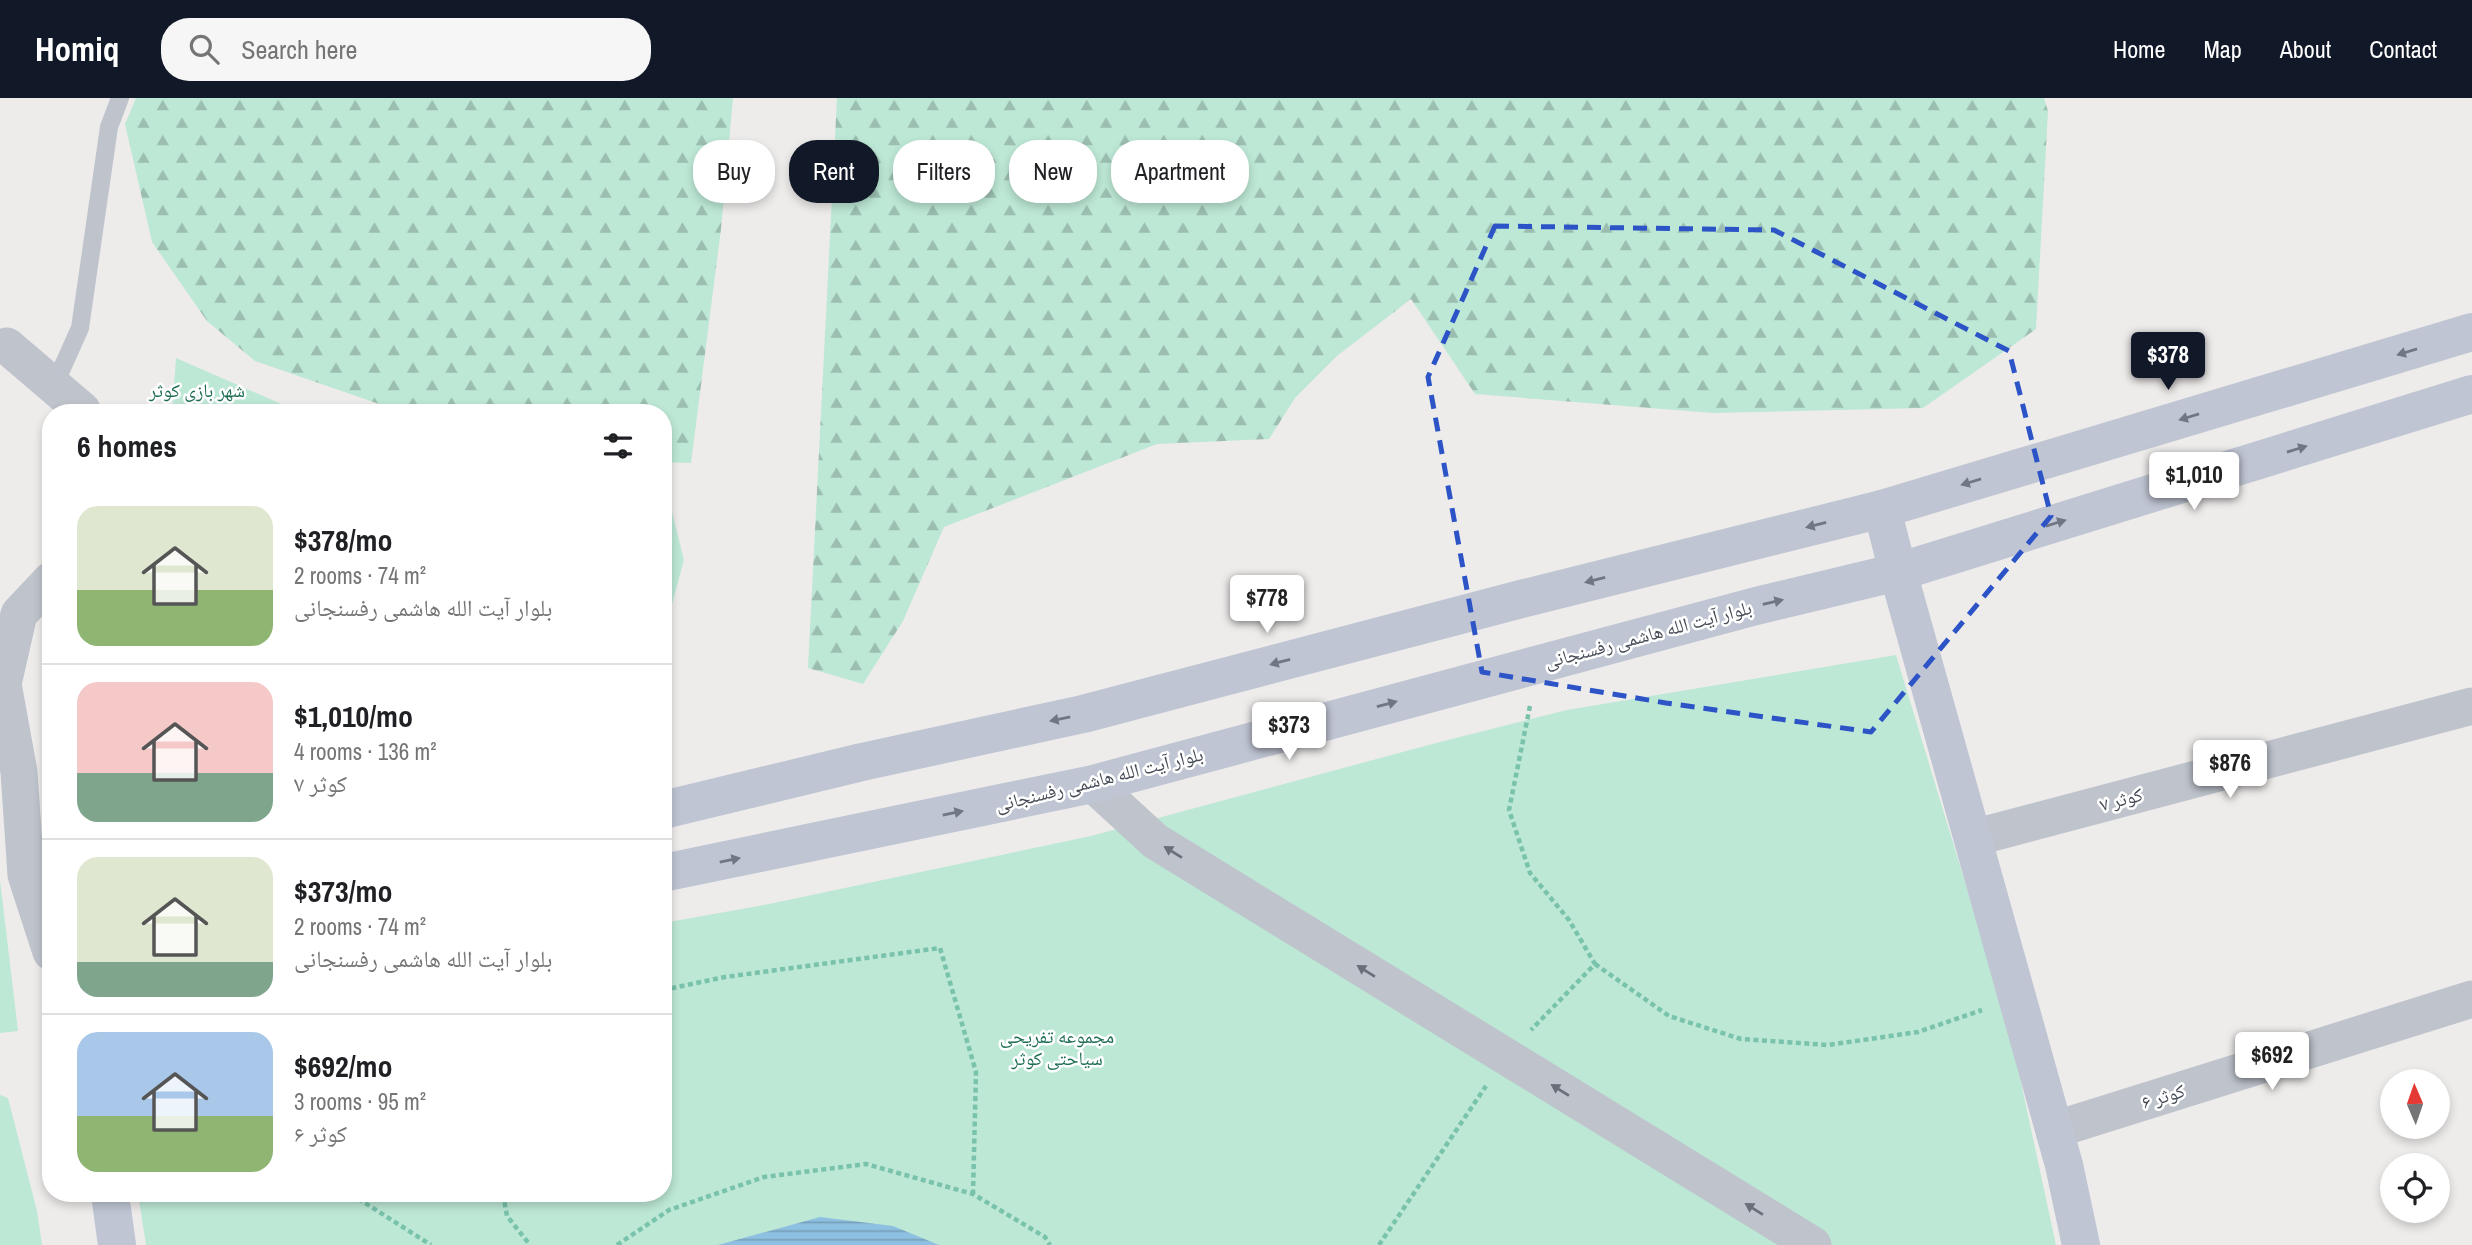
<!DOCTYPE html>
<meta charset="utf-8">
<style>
:root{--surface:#fff;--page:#f6f6f6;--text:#202124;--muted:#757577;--line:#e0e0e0;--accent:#111827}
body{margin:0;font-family:"Archivo Narrow","Noto Naskh Arabic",sans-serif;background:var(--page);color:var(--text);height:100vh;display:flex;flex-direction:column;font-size:26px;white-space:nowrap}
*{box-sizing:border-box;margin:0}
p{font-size:23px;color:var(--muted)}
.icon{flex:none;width:38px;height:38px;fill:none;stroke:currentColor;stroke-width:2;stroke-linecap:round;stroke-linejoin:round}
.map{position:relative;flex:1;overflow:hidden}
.drawer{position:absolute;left:42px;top:306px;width:630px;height:798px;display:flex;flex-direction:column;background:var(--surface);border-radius:28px;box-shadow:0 4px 10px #0003}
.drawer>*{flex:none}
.banner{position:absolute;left:693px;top:42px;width:665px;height:63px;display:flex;gap:14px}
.needle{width:46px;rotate:358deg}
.buttons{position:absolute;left:2380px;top:971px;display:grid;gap:14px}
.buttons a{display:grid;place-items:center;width:70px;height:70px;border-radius:50%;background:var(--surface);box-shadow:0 4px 10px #0003;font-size:35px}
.price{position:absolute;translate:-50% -60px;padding:0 16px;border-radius:7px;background:#fff;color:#222;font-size:23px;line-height:46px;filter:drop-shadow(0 2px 4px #0008)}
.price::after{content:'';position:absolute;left:50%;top:42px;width:21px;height:16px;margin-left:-10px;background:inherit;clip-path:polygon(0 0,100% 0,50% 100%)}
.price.selected{background:var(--accent);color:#fff}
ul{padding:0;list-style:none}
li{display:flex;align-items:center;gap:21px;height:175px;padding:0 35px}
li+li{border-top:2px solid var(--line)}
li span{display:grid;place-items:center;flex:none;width:196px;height:140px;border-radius:21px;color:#555}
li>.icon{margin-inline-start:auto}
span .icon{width:84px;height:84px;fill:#fffc;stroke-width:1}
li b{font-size:30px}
h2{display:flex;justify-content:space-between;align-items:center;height:84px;padding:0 35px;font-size:30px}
.pill{padding:0 24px;border-radius:28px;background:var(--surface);box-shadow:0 4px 10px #0003;font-size:24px;line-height:63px}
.pill.selected{background:var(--accent);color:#fff}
header{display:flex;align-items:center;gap:42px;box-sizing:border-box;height:98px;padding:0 35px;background:var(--accent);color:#fff}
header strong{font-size:33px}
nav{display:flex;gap:38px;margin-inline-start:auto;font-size:24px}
.search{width:490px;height:63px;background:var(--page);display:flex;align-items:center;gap:18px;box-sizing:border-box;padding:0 24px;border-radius:28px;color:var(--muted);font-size:26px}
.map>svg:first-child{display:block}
</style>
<header>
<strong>Homiq</strong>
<div class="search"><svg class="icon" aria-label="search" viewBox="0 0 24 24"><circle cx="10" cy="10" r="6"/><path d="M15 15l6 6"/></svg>Search here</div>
<nav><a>Home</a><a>Map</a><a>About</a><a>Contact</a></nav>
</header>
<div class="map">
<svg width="2472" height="1147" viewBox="0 0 2472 1147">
<defs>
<pattern id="forest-firs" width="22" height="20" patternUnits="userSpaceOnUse" patternTransform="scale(1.75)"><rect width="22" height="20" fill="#bde8d5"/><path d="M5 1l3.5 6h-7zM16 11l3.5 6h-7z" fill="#9bbeb0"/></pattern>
<pattern id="water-rules" width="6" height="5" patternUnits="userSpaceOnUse" patternTransform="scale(1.75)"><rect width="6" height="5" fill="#8ec1e1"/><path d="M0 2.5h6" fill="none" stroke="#769fb9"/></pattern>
</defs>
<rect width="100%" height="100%" fill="#eeeceb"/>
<g fill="#bde8d5">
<polygon points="176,260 302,315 172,315"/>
<polygon points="663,402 669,402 684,462 663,539"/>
<polygon points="1896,557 2009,929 2056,1147 146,1147 138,1096 663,1096 663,825 769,806 1091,738 1436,645 1567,612"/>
<polygon points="0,782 18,933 0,935"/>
<polygon points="0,997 8,1000 37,1113 42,1147 0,1147"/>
</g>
<g fill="url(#forest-firs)">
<polygon points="136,0 733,0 721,131 691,365 663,364 663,315 405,315 255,263 207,223 152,144 125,26"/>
<polygon points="837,0 2044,0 2048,13 2036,231 1923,310 1713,315 1475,296 1411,201 1337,258 1295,300 1269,341 1157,346 944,429 903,523 863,586 808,570"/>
</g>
<polygon fill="url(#water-rules)" points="820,1119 893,1128 939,1147 718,1147"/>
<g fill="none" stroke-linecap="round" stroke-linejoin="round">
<g stroke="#79c2ab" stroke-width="4.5" stroke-dasharray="5 3.5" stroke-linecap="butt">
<polyline points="1530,608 1509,712 1530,775 1569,822 1595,866 1531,932"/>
<polyline points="1595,866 1669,918 1741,941 1828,947 1918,934 1982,912"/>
<polyline points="663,892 725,879 940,850 976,974 973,1096"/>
<polyline points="351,1096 431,1147"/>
<polyline points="503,1096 507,1118 530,1147"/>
<polyline points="617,1147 669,1112 764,1079 866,1066 973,1096 1045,1139 1050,1147"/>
<polyline points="1379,1147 1486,988"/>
</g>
<polyline stroke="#bec3cc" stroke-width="18" points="54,288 80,230 109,29 120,0"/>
<g stroke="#bec3cc" stroke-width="37">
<polyline points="7,248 82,312 82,315"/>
<polyline points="51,482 19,516 3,586 19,674 26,777 51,854"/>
<polyline points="1093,686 1155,743 1813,1147"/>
<polyline points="1973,740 2472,608"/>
<polyline points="2054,1032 2472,901"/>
</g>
<g stroke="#bfc5d3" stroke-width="38">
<polyline points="1882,411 1898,474 2064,1067 2081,1147"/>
<polyline points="663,712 862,664 1083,616 1525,500 1882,411 2472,234"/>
<polyline points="663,775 1093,686 1756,508 1898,474 2472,296"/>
<polyline points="110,1096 117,1147"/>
</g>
</g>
<defs><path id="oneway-solid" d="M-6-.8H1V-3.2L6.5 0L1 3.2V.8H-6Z" transform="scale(1.75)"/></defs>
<g fill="#707682">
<use href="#oneway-solid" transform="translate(2407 254) rotate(163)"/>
<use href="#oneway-solid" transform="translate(2189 319) rotate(163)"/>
<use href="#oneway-solid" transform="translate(2297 351) rotate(-17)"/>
<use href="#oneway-solid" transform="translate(1971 384) rotate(163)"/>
<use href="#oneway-solid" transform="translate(2056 425) rotate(-17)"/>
<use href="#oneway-solid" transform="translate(1816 427) rotate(166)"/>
<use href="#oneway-solid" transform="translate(1595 482) rotate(166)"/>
<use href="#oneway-solid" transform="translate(1773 504) rotate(-13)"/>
<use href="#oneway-solid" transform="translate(1280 564) rotate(165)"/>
<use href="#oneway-solid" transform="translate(1387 606) rotate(-15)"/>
<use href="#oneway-solid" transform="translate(1060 621) rotate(168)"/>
<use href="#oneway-solid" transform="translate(953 715) rotate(-12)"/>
<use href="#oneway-solid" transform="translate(730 762) rotate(-12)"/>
</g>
<g fill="#6a7079">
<use href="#oneway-solid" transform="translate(1173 754) rotate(-148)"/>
<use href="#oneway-solid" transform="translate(1366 873) rotate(-148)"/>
<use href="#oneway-solid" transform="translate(1560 992) rotate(-148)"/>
<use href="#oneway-solid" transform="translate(1754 1111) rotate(-148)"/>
</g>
<path fill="none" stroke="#2c54c7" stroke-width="5" stroke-dasharray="14 9" stroke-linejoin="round" d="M1495,128L1774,132L2009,253L2051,418L1871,634L1666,605L1482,574L1428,279Z"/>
<g text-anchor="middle" stroke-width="5" stroke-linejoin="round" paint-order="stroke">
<g font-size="19" fill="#206e55" stroke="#fff">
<text x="197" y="299">شهر بازی کوثر</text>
<text x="1057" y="945">مجموعه تفریحی<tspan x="1057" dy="22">سیاحتی کوثر</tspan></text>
</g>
<g font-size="19" fill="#464c56" stroke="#fff">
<text transform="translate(1648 536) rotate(-15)" y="7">بلوار آیت الله هاشمی رفسنجانی</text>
<text transform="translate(1099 681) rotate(-14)" y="7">بلوار آیت الله هاشمی رفسنجانی</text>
<text transform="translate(2121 701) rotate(-15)" y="7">کوثر ۷</text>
<text transform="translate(2163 998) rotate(-17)" y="7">کوثر ۶</text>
</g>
</g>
</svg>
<div class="buttons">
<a><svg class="needle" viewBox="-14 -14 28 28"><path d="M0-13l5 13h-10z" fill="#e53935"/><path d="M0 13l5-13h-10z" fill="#757577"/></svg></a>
<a><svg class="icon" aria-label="locate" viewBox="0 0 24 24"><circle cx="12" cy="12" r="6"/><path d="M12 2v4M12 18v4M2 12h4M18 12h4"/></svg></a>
</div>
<b class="price selected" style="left:2168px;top:294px">$378</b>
<b class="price" style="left:2194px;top:414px">$1,010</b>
<b class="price" style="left:1267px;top:537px">$778</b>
<b class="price" style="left:1289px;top:664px">$373</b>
<b class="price" style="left:2230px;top:702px">$876</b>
<b class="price" style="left:2272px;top:994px">$692</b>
<div class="banner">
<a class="pill">Buy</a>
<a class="pill selected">Rent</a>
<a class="pill">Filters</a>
<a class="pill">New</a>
<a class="pill">Apartment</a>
</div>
<section class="drawer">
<h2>6 homes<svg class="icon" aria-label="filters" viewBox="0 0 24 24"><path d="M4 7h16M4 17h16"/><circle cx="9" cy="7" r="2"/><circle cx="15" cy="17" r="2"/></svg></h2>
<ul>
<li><span style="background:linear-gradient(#dfe7d0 60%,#8fb573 0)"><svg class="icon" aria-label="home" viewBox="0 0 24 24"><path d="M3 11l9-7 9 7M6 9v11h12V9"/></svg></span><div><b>$378/mo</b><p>2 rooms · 74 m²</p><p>بلوار آیت الله هاشمی رفسنجانی</p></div></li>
<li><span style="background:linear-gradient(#f6c9c9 65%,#7fa58c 0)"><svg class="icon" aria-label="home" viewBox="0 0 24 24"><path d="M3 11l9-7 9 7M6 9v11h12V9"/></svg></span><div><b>$1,010/mo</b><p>4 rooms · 136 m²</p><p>کوثر ۷</p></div></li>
<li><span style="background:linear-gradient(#dfe7d0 75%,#7fa58c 0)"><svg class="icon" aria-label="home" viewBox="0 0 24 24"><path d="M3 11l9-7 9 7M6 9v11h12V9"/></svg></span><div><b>$373/mo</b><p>2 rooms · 74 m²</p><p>بلوار آیت الله هاشمی رفسنجانی</p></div></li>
<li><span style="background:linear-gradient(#a9c7e8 60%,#8fb573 0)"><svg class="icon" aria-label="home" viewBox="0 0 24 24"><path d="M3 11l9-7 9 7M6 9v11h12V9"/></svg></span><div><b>$692/mo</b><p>3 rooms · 95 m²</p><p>کوثر ۶</p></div></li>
</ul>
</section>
</div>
